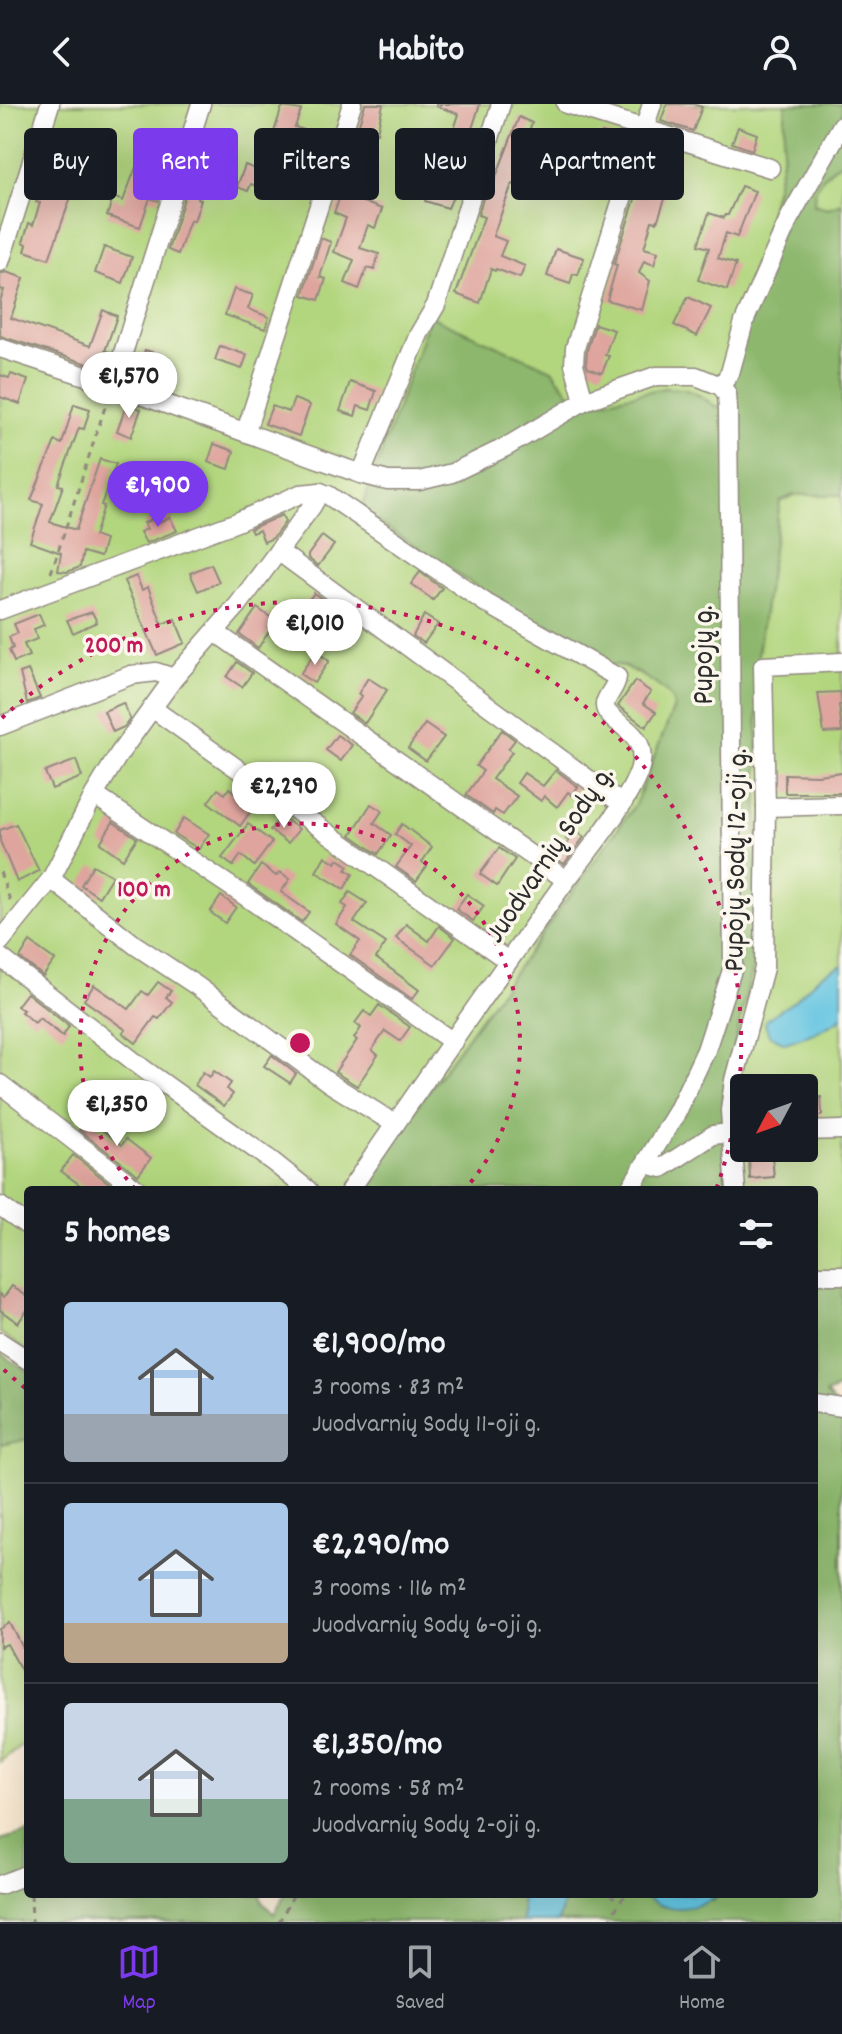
<!DOCTYPE html>
<meta charset="utf-8">
<style>
:root{--surface:#171b24;--page:#242831;--text:#f1f3f6;--muted:#9ea1a6;--line:#363941;--accent:#7c3aed}
body{margin:0;font-family:Dekko,sans-serif;background:var(--page);color:var(--text);height:100vh;display:flex;flex-direction:column;font-size:30px;white-space:nowrap}
*{box-sizing:border-box;margin:0}
p{font-size:26px;color:var(--muted)}
.icon{flex:none;width:44px;height:44px;fill:none;stroke:currentColor;stroke-width:2;stroke-linecap:round;stroke-linejoin:round}
.map{position:relative;flex:1;overflow:hidden}
.details{position:absolute;left:24px;top:1082px;width:794px;height:712px;display:flex;flex-direction:column;background:var(--surface);border-radius:8px;box-shadow:0 8px 32px #0002}
.details>*{flex:none}
.hud{position:absolute;left:24px;top:24px;width:794px;height:72px;display:flex;gap:16px}
.needle{width:52px;rotate:229deg}
.controls{position:absolute;left:730px;top:970px;display:grid;gap:16px}
.controls a{display:grid;place-items:center;width:88px;height:88px;border-radius:8px;background:var(--surface);box-shadow:0 8px 32px #0002;font-size:40px}
.price{position:absolute;translate:-50% -68px;padding:0 18px;border-radius:28px;background:#fff;color:#222;font-size:26px;line-height:52px;filter:drop-shadow(0 2px 4px #0008)}
.price::after{content:'';position:absolute;left:50%;top:48px;width:24px;height:18px;margin-left:-12px;background:inherit;clip-path:polygon(0 0,100% 0,50% 100%)}
.price.current{background:var(--accent);color:#fff}
ul{padding:0;list-style:none}
li{display:flex;align-items:center;gap:24px;height:200px;padding:0 40px}
li+li{border-top:2px solid var(--line)}
li span{display:grid;place-items:center;flex:none;width:224px;height:160px;border-radius:8px;color:#555}
li>.icon{margin-inline-start:auto}
span .icon{width:96px;height:96px;fill:#fffc;stroke-width:1}
li b{font-size:34px}
h2{display:flex;justify-content:space-between;align-items:center;height:96px;padding:0 40px;font-size:34px}
.chip{padding:0 28px;border-radius:8px;background:var(--surface);box-shadow:0 8px 32px #0002;font-size:28px;line-height:72px}
.chip.current{background:var(--accent);color:#fff}
header{display:flex;justify-content:space-between;align-items:center;height:104px;padding:0 40px;background:var(--surface);font-size:36px;font-weight:700}
.tabs{display:flex;justify-content:space-around;align-items:center;height:112px;border-top:2px solid var(--line);background:var(--surface);font-size:22px;color:var(--muted)}
.tabs a{display:grid;justify-items:center;gap:4px}
.tabs .current{color:var(--accent)}
.map>svg:first-child{display:block}
</style>
<header><svg class="icon" aria-label="back" viewBox="0 0 24 24"><path d="M15 5l-7 7 7 7"/></svg>Habito<svg class="icon" aria-label="person" viewBox="0 0 24 24"><circle cx="12" cy="8" r="4"/><path d="M4 21q1-7 8-7t8 7"/></svg></header>
<div class="map">
<svg width="842" height="1818" viewBox="0 0 842 1818">
<rect width="100%" height="100%" fill="#fbf7ec"/>
<filter id="ink" filterUnits="userSpaceOnUse"><feTurbulence type="fractalNoise" baseFrequency=".0125" numOctaves="2"/><feDisplacementMap in="SourceGraphic" scale="16" xChannelSelector="R" yChannelSelector="G"/><feConvolveMatrix kernelMatrix="1 2 1 2 8 2 1 2 1" color-interpolation-filters="sRGB"/></filter>
<filter id="wash" filterUnits="userSpaceOnUse"><feTurbulence type="fractalNoise" baseFrequency=".006" numOctaves="4" result="noise"/><feDisplacementMap in="SourceGraphic" scale="32" xChannelSelector="R" yChannelSelector="G"/><feGaussianBlur stdDeviation="1.8" result="paint"/><feColorMatrix in="noise" values="0 0 0 0 0 0 0 0 0 0 0 0 0 0 0 0 0 1.4 0 .05"/><feComposite in="paint" operator="in"/></filter>
<g filter="url(#wash)">
<rect width="100%" height="100%" fill="#f7e7d0"/>
<g fill="#b2d67e" stroke="#6e8054" stroke-width="2" fill-rule="evenodd">
<path d="M0,0H786L782,56L749,200L731,292L725,301L717,304L701,292L593,299L572,292L552,266L613,560C629,563 674,585 674,603L635,701L356,1086H28V1248L0,1229Z"/>
<path d="M842,57V99L828,104L814,100C813,79 826,70 842,57Z"/>
<path d="M794,391H842V1177L814,1178V1086H726L723,990L757,845L758,549L780,397ZM744,984H804V1044H744Z"/>
<polygon points="28,1335 28,1635 0,1658 0,1341"/>
</g>
<g fill="#8db76d" stroke="#5c714c" stroke-width="2">
<path d="M786,0H842V57C826,69 813,79 814,101L828,104L842,99V391H794L780,397L758,549L757,845L723,990L726,1086H357L635,701L674,603C674,587 634,565 619,561C612,560 606,561 599,562L361,407L430,212L552,266L572,292L593,299L664,284L684,285L701,292L717,304L725,301L731,292L749,200L782,56Z"/>
<polygon points="842,1177 842,1283 826,1290 842,1308 842,1818 558,1818 564,1797 563,1790 645,1790 650,1795 712,1797 721,1790 814,1790 814,1178"/>
<polygon points="0,1249 28,1267 28,1335 0,1341"/>
<polygon points="28,1728 28,1790 260,1790 262,1798 274,1810 285,1790 521,1790 523,1818 0,1818 0,1736"/>
</g>
<g fill="#63c4e1" stroke="#477886" stroke-width="2">
<polygon points="842,861 842,914 814,929 785,939 769,931 765,920 767,915 794,897 821,871"/>
<polygon points="521,1790 563,1790 564,1797 558,1818 523,1818"/>
<path d="M645,1790H721C700,1805 663,1812 645,1790Z"/>
</g>
<g id="blocks">
<g fill="#dea49d">
<polygon points="365,0 383,0 377,29 358,23"/>
<polygon points="436,0 480,0 470,31 474,32 463,70 448,104 425,97 430,80 426,78 432,61 442,63 459,10 436,2"/>
<polygon points="667,0 693,0 702,3 693,27 661,17"/>
<polygon points="282,3 301,6 295,23 328,34 322,54 271,37"/>
<polygon points="519,13 532,19 520,53 524,54 515,81 512,80 493,132 506,137 500,152 525,162 520,174 496,165 495,167 491,165 480,199 456,190 484,113 478,111 488,78 489,76 494,78"/>
<polygon points="738,23 757,30 752,46 732,39"/>
<polygon points="602,29 626,37 619,65 616,64 607,88 594,83 602,60 593,57"/>
<polygon points="166,37 176,40 158,97 150,94 140,123 107,112 113,93 123,97 136,63 155,70"/>
<polygon points="653,40 681,49 657,118 652,117 644,144 658,148 654,161 644,157 639,169 650,177 642,206 607,196 617,161 614,160"/>
<polygon points="198,50 212,55 198,95 201,96 194,117 190,116 178,150 168,146"/>
<polygon points="245,61 274,72 269,86 251,80 248,87 237,83"/>
<polygon points="42,80 72,90 49,155 25,147 27,140 23,138 29,119 33,121 40,99 36,98"/>
<polygon points="741,82 755,87 737,133 726,129 718,154 736,160 727,186 698,176 709,144 698,141 709,109 724,114 725,111 728,111"/>
<polygon points="341,90 382,105 375,124 368,121 360,144 379,150 374,166 367,164 359,185 345,179 354,156 334,148 346,114 334,109"/>
<polygon points="321,134 331,138 320,173 326,175 319,196 303,191"/>
<polygon points="104,143 132,153 123,179 95,169"/>
<polygon points="556,145 584,154 578,171 573,170 570,180 547,172"/>
<polygon points="6,168 24,174 11,214 90,242 103,206 117,212 105,247 110,248 104,265 0,232 0,197 4,186 0,185 0,170"/>
<polygon points="234,185 253,191 248,205 269,213 265,225 225,211"/>
<polygon points="688,193 711,204 697,232 674,221"/>
<polygon points="595,220 614,226 605,251 609,252 602,269 588,264 586,259 587,246"/>
<polygon points="220,242 247,251 242,265 215,256"/>
<polygon points="145,246 161,251 157,263 162,265 156,284 128,274 134,255 141,258"/>
<polygon points="11,270 28,276 20,300 0,293 0,271 9,274"/>
<polygon points="350,278 376,287 370,306 358,302 355,312 340,307"/>
<polygon points="294,295 310,301 299,332 265,320 272,302 289,308"/>
<polygon points="74,300 90,305 84,325 79,324 58,381 63,382 50,418 76,426 100,355 116,360 101,401 104,402 94,432 105,436 100,453 83,448 80,463 67,468 58,467 61,449 30,438 43,400 31,396 55,337 62,340"/>
<polygon points="127,300 141,305 131,333 117,327"/>
<polygon points="214,340 234,347 229,365 208,358"/>
<polygon points="282,411 285,418 273,434 264,438 259,426 252,429 250,425"/>
<polygon points="170,413 177,427 146,439 140,428 147,425 144,419 154,414 157,419"/>
<polygon points="322,432 334,441 318,462 308,454 308,451"/>
<polygon points="211,460 219,478 198,487 190,469"/>
<polygon points="420,468 442,484 433,496 411,480"/>
<polygon points="136,472 142,486 148,483 162,520 175,515 185,539 157,551 124,477"/>
<polygon points="314,489 357,523 348,534 305,501"/>
<polygon points="257,504 276,517 258,544 239,530"/>
<polygon points="92,508 97,518 73,529 67,516"/>
<polygon points="39,510 44,521 34,525 37,535 24,540 29,552 14,558 9,546 13,544 9,533 18,529 14,520"/>
<polygon points="424,511 438,520 424,539 413,532"/>
<polygon points="316,547 329,557 314,579 300,570"/>
<polygon points="237,558 252,569 242,583 227,573"/>
<polygon points="28,566 40,594 27,599 20,569"/>
<polygon points="368,574 387,586 365,619 350,609 362,592 358,590"/>
<polygon points="635,577 651,588 643,599 656,608 646,623 618,602"/>
<polygon points="841,588 842,601 839,601 842,628 824,629 818,589"/>
<polygon points="123,599 130,615 124,623 113,628 104,607"/>
<polygon points="425,620 444,633 426,657 408,644"/>
<polygon points="502,626 515,636 508,645 512,648 492,675 517,692 503,711 495,706 493,710 466,691 483,667 476,662"/>
<polygon points="337,631 352,641 341,657 326,646"/>
<polygon points="76,656 82,673 52,685 45,668"/>
<polygon points="556,666 578,683 572,691 568,688 557,703 544,692 541,697 517,679 524,669 543,682"/>
<polygon points="842,668 842,689 785,689 785,670 818,671"/>
<polygon points="305,671 312,676 314,673 332,686 318,707 299,694 301,692 294,687"/>
<polygon points="229,684 249,699 246,704 250,708 240,722 208,698 218,685 225,690"/>
<polygon points="371,700 382,707 374,719 391,731 378,750 351,731"/>
<polygon points="281,712 299,725 288,739 270,726"/>
<polygon points="184,714 209,730 199,745 174,730"/>
<polygon points="113,718 137,734 123,755 100,739"/>
<polygon points="16,720 39,767 17,778 0,737 0,726"/>
<polygon points="248,720 272,738 254,762 241,751 233,762 222,754"/>
<polygon points="402,720 432,743 422,758 427,762 416,777 396,763 411,742 395,730"/>
<polygon points="573,725 584,733 564,760 557,755 569,737 566,735"/>
<polygon points="499,744 515,755 497,782 480,770"/>
<polygon points="325,752 336,759 338,755 349,762 346,766 353,770 344,785 316,768"/>
<polygon points="93,761 112,772 99,793 81,781"/>
<polygon points="261,761 276,772 280,768 290,775 281,788 309,808 302,818 248,780"/>
<polygon points="350,788 367,799 354,818 386,839 376,854 419,886 412,895 350,851 360,837 336,820 347,803 342,800"/>
<polygon points="467,790 484,802 473,817 456,805"/>
<polygon points="221,792 236,803 225,819 210,808"/>
<polygon points="406,820 429,837 439,822 455,834 435,861 396,834"/>
<polygon points="30,838 55,856 43,872 20,854"/>
<polygon points="158,878 171,887 166,893 172,898 159,915 155,913 136,939 123,929 126,926 84,896 94,881 129,905 142,887 148,891"/>
<polygon points="27,889 69,922 63,932 39,914 35,919 21,908 23,906 17,902"/>
<polygon points="379,901 410,923 400,937 385,927 372,946 378,951 357,982 335,968 357,936 354,934 361,924 355,919 364,907 371,912"/>
<polygon points="272,951 296,970 290,979 264,962"/>
<polygon points="214,967 231,979 227,985 233,990 224,1002 195,981 203,968 210,973"/>
<polygon points="804,993 821,993 822,1011 817,1012 818,1015 804,1015"/>
<polygon points="88,1015 122,1041 126,1035 151,1054 138,1071 79,1026"/>
<polygon points="73,1051 118,1086 87,1086 61,1067"/>
<polygon points="772,1052 774,1073 750,1075 749,1054"/>
<polygon points="12,1182 28,1193 28,1205 18,1219 0,1206 0,1190 4,1193"/>
<polygon points="10,1519 23,1544 28,1542 28,1579 7,1540 0,1543 0,1525"/>
</g>
</g>
</g>
<g filter="url(#ink)">
<use href="#blocks" fill-opacity="0" stroke="#91897e" stroke-width="2"/>
<g fill="none" stroke-linecap="round" stroke-linejoin="round">
<g stroke="#91897e" stroke-width="21">
<g id="minor">
<polyline points="566,0 770,64"/>
<polyline points="0,158 50,0"/>
<polyline points="0,244 113,281 361,370 388,377 419,377 452,369 506,343 584,297 656,272 696,272 721,282"/>
<polyline points="113,281 201,0"/>
<polyline points="584,297 574,260 575,244 652,0"/>
<polyline points="246,327 352,0"/>
<polyline points="361,370 419,230 436,201 501,0"/>
<polyline points="278,447 622,700"/>
<path d="M0,506L237,418L300,390L320,388L328,391L486,499L617,573C616,584 607,590 605,600C603,619 647,623 641,659C636,691 580,757 559,786C488,885 419,985 350,1086"/>
<polyline points="215,528 566,776"/>
<polyline points="152,604 508,857"/>
<polyline points="0,622 131,571 156,568 174,574"/>
<polyline points="94,691 242,790 453,938"/>
<polyline points="766,703 842,701"/>
<polyline points="51,775 135,841 197,882 328,978 395,1020"/>
<polyline points="0,838 51,775 94,691 119,650 174,574 238,501 312,402 320,388"/>
<polyline points="0,853 145,966 273,1058 308,1086"/>
<polyline points="0,980 138,1086"/>
<polyline points="804,1027 842,1026"/>
<polyline points="647,1060 662,1064 713,1031 744,1027"/>
<polyline points="629,1086 677,1008 706,946 733,863 728,305 727,290 721,282 730,269 744,218 790,113 842,21"/>
<polyline points="736,1086 730,1007 734,976 764,864 766,703 763,562 842,558"/>
<polyline points="0,1102 28,1122"/>
<polyline points="814,1171 842,1171"/>
<polyline points="0,1238 28,1256"/>
<polyline points="814,1299 842,1303"/>
<polyline points="0,1781 28,1770"/>
</g>
</g>
<g stroke="#91897e" stroke-width="3" stroke-dasharray="6 6" stroke-linecap="butt">
<polyline points="51,469 107,297"/>
<polyline points="0,768 11,799"/>
<polyline points="31,1790 32,1818"/>
<polyline points="610,1790 619,1798"/>
<polyline points="279,1818 294,1790"/>
<polyline points="610,1818 619,1798 627,1790"/>
</g>
<use href="#minor" stroke="#fff" stroke-width="18"/>
</g>
</g>
<g fill="none" stroke="#c2185b" stroke-width="4" stroke-dasharray="4 8">
<path d="M135 1085A220 220 0 1 1 465 1085"/>
<path d="M25 1284A441 441 0 0 1 2 1264M2 614A441 441 0 0 1 717 1083"/>
</g>
<g text-anchor="middle" stroke-width="7" stroke-linejoin="round" paint-order="stroke">
<g font-size="30" fill="#2b2b2b" stroke="#fbf7ec">
<text transform="translate(702 551) rotate(-90)" y="10">Pupojų g.</text>
<text transform="translate(548 749) rotate(-56)" y="10">Juodvarnių Sodų g.</text>
<text transform="translate(734 756) rotate(-89)" y="10">Pupojų Sodų 12-oji g.</text>
</g>
</g>
<circle cx="300" cy="939" r="12" fill="#c2185b" stroke="#fbf7ec" stroke-width="4"/>
<g font-size="24" text-anchor="middle" font-weight="bold" fill="#c2185b" stroke="#fbf7ec" stroke-width="7" stroke-linejoin="round" paint-order="stroke">
<text x="114" y="548">200 m</text>
<text x="144" y="792">100 m</text>
</g>
</svg>
<div class="controls">
<a><svg class="needle" viewBox="-14 -14 28 28"><path d="M0-13l5 13h-10z" fill="#e53935"/><path d="M0 13l5-13h-10z" fill="#9ea1a6"/></svg></a>
</div>
<b class="price" style="left:129px;top:316px">€1,570</b>
<b class="price current" style="left:158px;top:425px">€1,900</b>
<b class="price" style="left:315px;top:563px">€1,010</b>
<b class="price" style="left:284px;top:726px">€2,290</b>
<b class="price" style="left:117px;top:1044px">€1,350</b>
<div class="hud">
<a class="chip">Buy</a>
<a class="chip current">Rent</a>
<a class="chip">Filters</a>
<a class="chip">New</a>
<a class="chip">Apartment</a>
</div>
<section class="details">
<h2>5 homes<svg class="icon" aria-label="filters" viewBox="0 0 24 24"><path d="M4 7h16M4 17h16"/><circle cx="9" cy="7" r="2"/><circle cx="15" cy="17" r="2"/></svg></h2>
<ul>
<li><span style="background:linear-gradient(#a9c7e8 70%,#9aa5b1 0)"><svg class="icon" aria-label="home" viewBox="0 0 24 24"><path d="M3 11l9-7 9 7M6 9v11h12V9"/></svg></span><div><b>€1,900/mo</b><p>3 rooms · 83 m²</p><p>Juodvarnių Sodų 11-oji g.</p></div></li>
<li><span style="background:linear-gradient(#a9c7e8 75%,#b9a48a 0)"><svg class="icon" aria-label="home" viewBox="0 0 24 24"><path d="M3 11l9-7 9 7M6 9v11h12V9"/></svg></span><div><b>€2,290/mo</b><p>3 rooms · 116 m²</p><p>Juodvarnių Sodų 6-oji g.</p></div></li>
<li><span style="background:linear-gradient(#c9d6e8 60%,#7fa58c 0)"><svg class="icon" aria-label="home" viewBox="0 0 24 24"><path d="M3 11l9-7 9 7M6 9v11h12V9"/></svg></span><div><b>€1,350/mo</b><p>2 rooms · 58 m²</p><p>Juodvarnių Sodų 2-oji g.</p></div></li>
</ul>
</section>
</div>
<nav class="tabs">
<a class="current"><svg class="icon" aria-label="map" viewBox="0 0 24 24"><path d="M3 6l6-2 6 2 6-2v14l-6 2-6-2-6 2zM9 4v14M15 6v14"/></svg>Map</a>
<a><svg class="icon" aria-label="saved" viewBox="0 0 24 24"><path d="M7 4h10v16l-5-4-5 4z"/></svg>Saved</a>
<a><svg class="icon" aria-label="home" viewBox="0 0 24 24"><path d="M3 11l9-7 9 7M6 9v11h12V9"/></svg>Home</a>
</nav>
